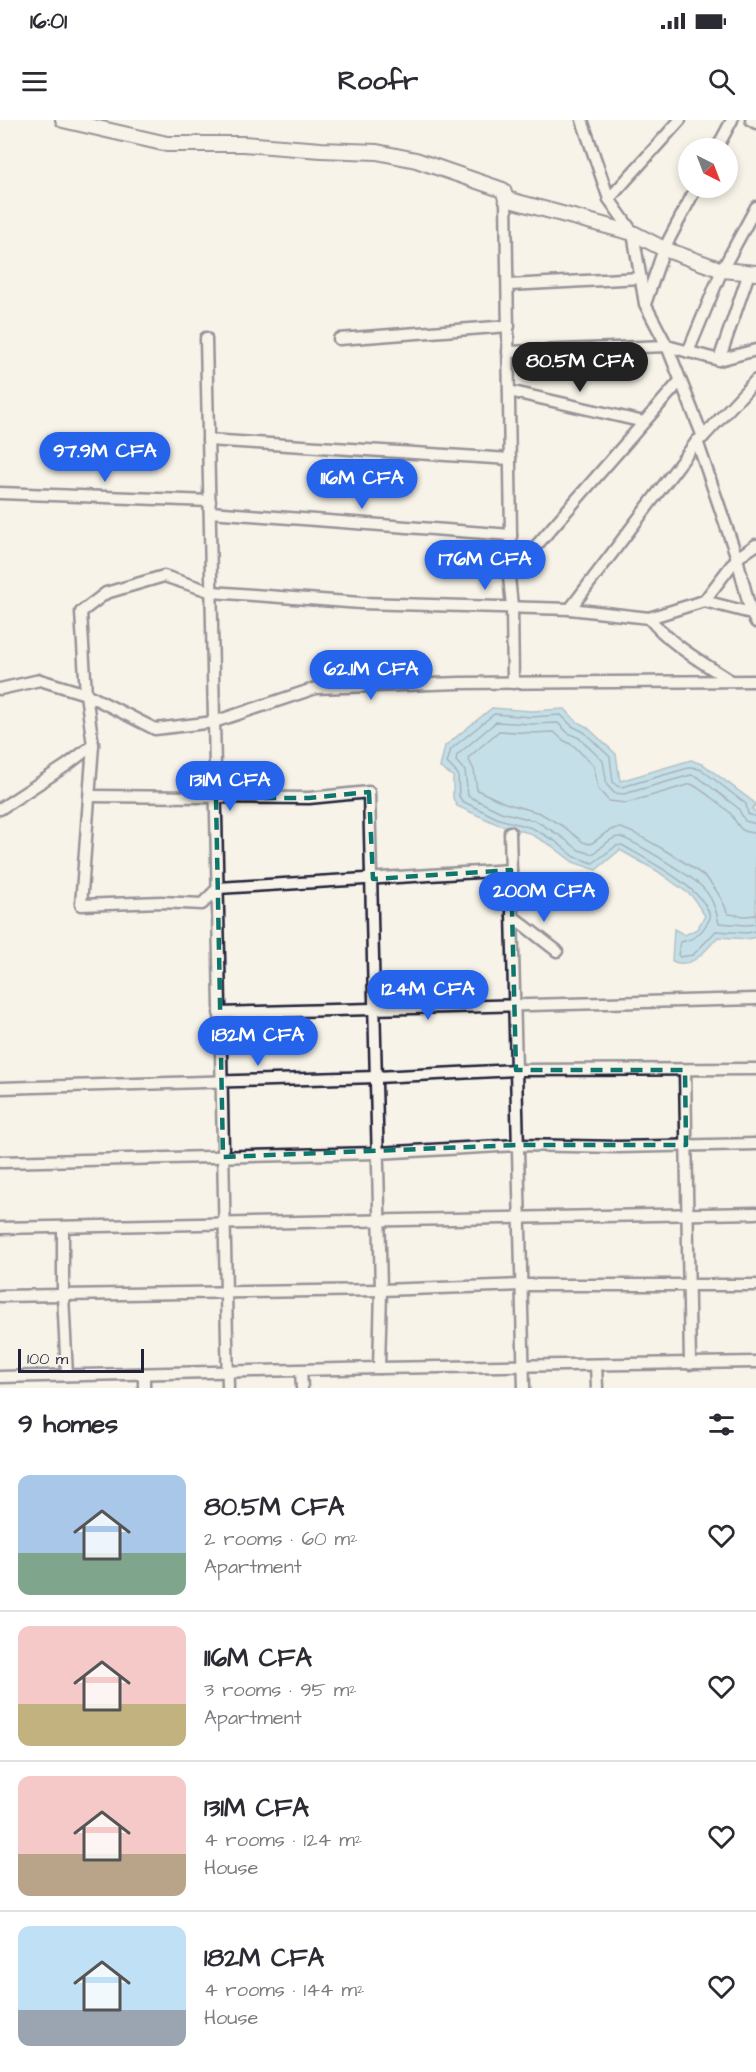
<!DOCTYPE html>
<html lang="en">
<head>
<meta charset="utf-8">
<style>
  body { margin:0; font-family:"Architects Daughter",sans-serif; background:#f2f2f3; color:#2b2b33; height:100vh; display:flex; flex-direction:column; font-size:22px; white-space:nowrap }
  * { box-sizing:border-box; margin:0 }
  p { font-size:20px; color:#7c7c81 }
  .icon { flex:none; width:33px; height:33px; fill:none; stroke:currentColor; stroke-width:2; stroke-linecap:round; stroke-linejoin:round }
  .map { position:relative; height:1268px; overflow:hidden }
  .panel { display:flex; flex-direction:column; background:#fff; flex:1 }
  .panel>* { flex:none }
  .needle { width:39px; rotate:138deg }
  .tools { position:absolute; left:678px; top:18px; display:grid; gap:12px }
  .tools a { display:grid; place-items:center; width:60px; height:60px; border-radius:50%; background:#fff; box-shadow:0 3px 9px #0003; font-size:30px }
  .scale { position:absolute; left:18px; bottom:15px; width:126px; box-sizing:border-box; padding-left:6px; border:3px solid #22223b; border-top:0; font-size:16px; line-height:21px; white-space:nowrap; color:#22223b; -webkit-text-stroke:4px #f7f3e8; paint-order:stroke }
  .price { position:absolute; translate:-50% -51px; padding:0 14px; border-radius:21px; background:#2563eb; color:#fff; font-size:20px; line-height:39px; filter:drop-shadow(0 2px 3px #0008) }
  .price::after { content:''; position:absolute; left:50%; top:36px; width:18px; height:14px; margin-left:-9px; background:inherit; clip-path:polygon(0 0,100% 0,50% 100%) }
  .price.selected { background:#222; color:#fff }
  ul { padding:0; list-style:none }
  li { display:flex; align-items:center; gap:18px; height:150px; padding:0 18px }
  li+li { border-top:2px solid #e1e1e2 }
  li span { display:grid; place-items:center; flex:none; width:168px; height:120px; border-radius:12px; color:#555 }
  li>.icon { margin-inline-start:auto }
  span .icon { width:72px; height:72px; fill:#fffc; stroke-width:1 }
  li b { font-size:26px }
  h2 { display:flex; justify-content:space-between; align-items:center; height:72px; padding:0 18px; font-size:26px }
  .status { display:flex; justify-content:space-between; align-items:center; height:42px; padding:0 30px; background:#fff; direction:ltr }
  .status svg { height:16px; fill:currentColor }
  header { display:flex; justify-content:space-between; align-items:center; height:78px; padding:0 18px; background:#fff; font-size:27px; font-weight:700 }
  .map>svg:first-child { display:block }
</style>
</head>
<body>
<div class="status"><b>16:01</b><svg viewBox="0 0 49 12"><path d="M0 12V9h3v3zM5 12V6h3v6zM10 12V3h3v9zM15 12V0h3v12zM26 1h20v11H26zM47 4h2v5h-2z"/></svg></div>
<header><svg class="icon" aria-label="menu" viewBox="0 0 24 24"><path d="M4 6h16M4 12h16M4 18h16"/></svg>Roofr<svg class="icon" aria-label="search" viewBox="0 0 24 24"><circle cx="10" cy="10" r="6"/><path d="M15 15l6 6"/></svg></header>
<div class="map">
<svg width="756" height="1268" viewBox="0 0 756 1268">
  <rect width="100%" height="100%" fill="#f7f3e8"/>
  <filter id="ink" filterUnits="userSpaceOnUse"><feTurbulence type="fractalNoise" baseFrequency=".0167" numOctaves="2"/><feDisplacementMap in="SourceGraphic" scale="12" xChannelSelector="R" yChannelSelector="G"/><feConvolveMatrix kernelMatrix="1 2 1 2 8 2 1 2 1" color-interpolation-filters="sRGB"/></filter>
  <g filter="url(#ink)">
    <!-- water -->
    <path fill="#86c8e7" stroke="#5e86a2" stroke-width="1.5" d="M492,588L531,591L565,589L576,601L587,607L616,634L620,661L691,640L704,645L756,684L752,689L756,692V817L748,819L718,817C705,830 693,850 672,841L674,809L685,815L697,809L705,796L692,776L657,751L620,730L596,750L573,742L552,726L529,713L497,704L457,686L453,678V656L440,648L445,626Z"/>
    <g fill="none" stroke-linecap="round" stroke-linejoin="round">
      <!-- shore -->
      <g stroke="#4a6480" stroke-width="1.5">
        <path d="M756,697L748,694L746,684L702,650L692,647L622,667L617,666L613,662L610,637L584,612L572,606L561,595L531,597L494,594L451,629L447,643L458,654L459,676L462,681L499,699L532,708L555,721L575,737L593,743L616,726L622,725C645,739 708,770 710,798C703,812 695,820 680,822L678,835L680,837L693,835L716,811L747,813L756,811"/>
        <path d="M756,704L745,701L738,688L698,657L691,655L624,674L614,673L607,665L603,641L579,618L568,613L558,603L531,604L496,602L457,635L456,641L465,651L468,676L501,692L536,701L559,715L579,730L592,734C601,730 608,718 618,717C628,716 693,758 701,766C712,776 716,790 719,803L746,805L756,804"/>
        <path d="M756,713C739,713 739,706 731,694C727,689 698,667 691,664L626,683L609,681L598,669L594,646L574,626L563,620L554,612L531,613L499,611L468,638L474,650L477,670L505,683L540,693L564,707L583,722L590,724C599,720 606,709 618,708C630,707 701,751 710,762C718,772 724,783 728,794L745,796L756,795"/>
      </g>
      <defs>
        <g id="street">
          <polyline points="582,0 609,79 633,113 645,184 667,226 703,317 697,321 737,438 751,493 756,502"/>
          <polyline points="751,0 756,3"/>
          <polyline points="717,28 732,0"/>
          <polyline points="506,79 511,415 509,457 512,486 513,563"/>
          <polyline points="609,79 680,0"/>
          <polyline points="509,165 641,158"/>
          <polyline points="646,181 664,129 696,68"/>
          <polyline points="206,218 228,1268"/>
          <polyline points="339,219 509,206"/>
          <polyline points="508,232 667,226 719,240 756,230"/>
          <polyline points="688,232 722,150 756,87"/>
          <polyline points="719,240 749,153"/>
          <polyline points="509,271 644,302"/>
          <polyline points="703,317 756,260"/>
          <polyline points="208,320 510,339"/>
          <polyline points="0,373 210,381"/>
          <polyline points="210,392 511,415"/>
          <polyline points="509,457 680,261"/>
          <polyline points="704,481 737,438 756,425"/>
          <polyline points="570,489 697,321"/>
          <path d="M649,498C671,525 702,542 731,561"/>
          <polyline points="0,569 40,560 86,574 155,609 214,602 316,568 460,563 756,561"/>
          <polyline points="90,676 309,678 369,672 381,1170 379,1248"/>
          <polyline points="0,689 67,645 93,625"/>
          <polyline points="510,712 524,1268"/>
          <polyline points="511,750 218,768 202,784 161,782 81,785 93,625 86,574 81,492 106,473 164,456 212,472 361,483 570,489 649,498 704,481 751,493 756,492"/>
          <polyline points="512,796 557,831"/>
          <polyline points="219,893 756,879"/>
          <polyline points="685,950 690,1244"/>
          <polyline points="0,968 377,957 516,950 756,949"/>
          <polyline points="0,1042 378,1033 518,1025 619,1027 756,1024"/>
          <polyline points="63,1107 63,1175 67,1255"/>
          <polyline points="0,1108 756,1093"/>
          <polyline points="0,1176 381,1170 521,1165 756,1165"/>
          <polyline points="596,1245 597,1268"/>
          <polyline points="301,1251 302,1268"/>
          <polyline points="144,1254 144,1268"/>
          <polyline points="0,1257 379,1248 756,1242"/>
        </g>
        <polyline id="secondary" points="63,0 167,24 243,24 321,30 377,32 416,40 503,70 506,79 633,113 664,129 722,150 756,153"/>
      </defs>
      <!-- street casing -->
      <use href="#street" stroke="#22223b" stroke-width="15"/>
      <!-- secondary casing -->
      <use href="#secondary" stroke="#22223b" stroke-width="18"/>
      <!-- street -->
      <use href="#street" stroke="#f7f3e8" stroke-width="10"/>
      <!-- secondary -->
      <use href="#secondary" stroke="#f7f3e8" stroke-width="14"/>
    </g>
  </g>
  <!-- marked area -->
  <path d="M0 0H756V1268H0ZM369,672L373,759L511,750L516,950H685L686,1025H518L223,1037L216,678H309Z" fill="#f7f3e8" fill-opacity=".55" fill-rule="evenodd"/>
  <path fill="none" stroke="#0f766e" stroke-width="4.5" stroke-dasharray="12 8" stroke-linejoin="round" d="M369,672L373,759L511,750L516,950H685L686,1025H518L223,1037L216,678H309Z"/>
</svg>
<div class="tools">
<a><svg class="needle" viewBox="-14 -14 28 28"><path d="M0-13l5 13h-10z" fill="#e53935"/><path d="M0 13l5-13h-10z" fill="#7c7c81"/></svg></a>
</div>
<div class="scale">100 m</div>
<b class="price selected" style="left:580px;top:273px">80.5M CFA</b>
<b class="price" style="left:105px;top:363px">97.9M CFA</b>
<b class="price" style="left:362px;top:390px">116M CFA</b>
<b class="price" style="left:485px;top:471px">176M CFA</b>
<b class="price" style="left:371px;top:581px">62.1M CFA</b>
<b class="price" style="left:230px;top:692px">131M CFA</b>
<b class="price" style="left:544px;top:803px">200M CFA</b>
<b class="price" style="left:428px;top:901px">124M CFA</b>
<b class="price" style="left:258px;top:947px">182M CFA</b>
</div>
<section class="panel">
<h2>9 homes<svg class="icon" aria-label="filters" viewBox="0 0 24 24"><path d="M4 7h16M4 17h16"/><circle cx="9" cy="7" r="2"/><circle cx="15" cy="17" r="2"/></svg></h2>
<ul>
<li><span style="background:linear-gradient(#a9c7e8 65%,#7fa58c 0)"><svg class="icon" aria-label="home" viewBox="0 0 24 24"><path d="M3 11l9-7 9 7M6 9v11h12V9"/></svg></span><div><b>80.5M CFA</b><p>2 rooms · 60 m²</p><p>Apartment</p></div><svg class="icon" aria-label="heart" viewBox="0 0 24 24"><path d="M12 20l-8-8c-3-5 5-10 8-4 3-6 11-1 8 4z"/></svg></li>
<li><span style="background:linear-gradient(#f6c9c9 65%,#c2b280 0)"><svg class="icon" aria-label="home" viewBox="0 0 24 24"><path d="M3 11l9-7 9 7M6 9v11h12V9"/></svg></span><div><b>116M CFA</b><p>3 rooms · 95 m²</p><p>Apartment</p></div><svg class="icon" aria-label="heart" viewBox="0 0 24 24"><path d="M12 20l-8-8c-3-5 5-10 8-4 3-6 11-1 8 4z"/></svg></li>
<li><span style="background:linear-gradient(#f6c9c9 65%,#b9a48a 0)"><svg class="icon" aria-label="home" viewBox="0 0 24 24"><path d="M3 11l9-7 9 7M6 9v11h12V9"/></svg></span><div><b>131M CFA</b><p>4 rooms · 124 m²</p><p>House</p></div><svg class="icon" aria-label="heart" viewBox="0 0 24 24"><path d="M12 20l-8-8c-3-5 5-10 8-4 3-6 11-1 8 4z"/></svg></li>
<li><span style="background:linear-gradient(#bfe0f5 70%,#9aa5b1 0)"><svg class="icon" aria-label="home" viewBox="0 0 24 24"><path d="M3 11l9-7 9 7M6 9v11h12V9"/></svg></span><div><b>182M CFA</b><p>4 rooms · 144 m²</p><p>House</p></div><svg class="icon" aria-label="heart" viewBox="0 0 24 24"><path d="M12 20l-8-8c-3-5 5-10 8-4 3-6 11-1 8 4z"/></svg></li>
</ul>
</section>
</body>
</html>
